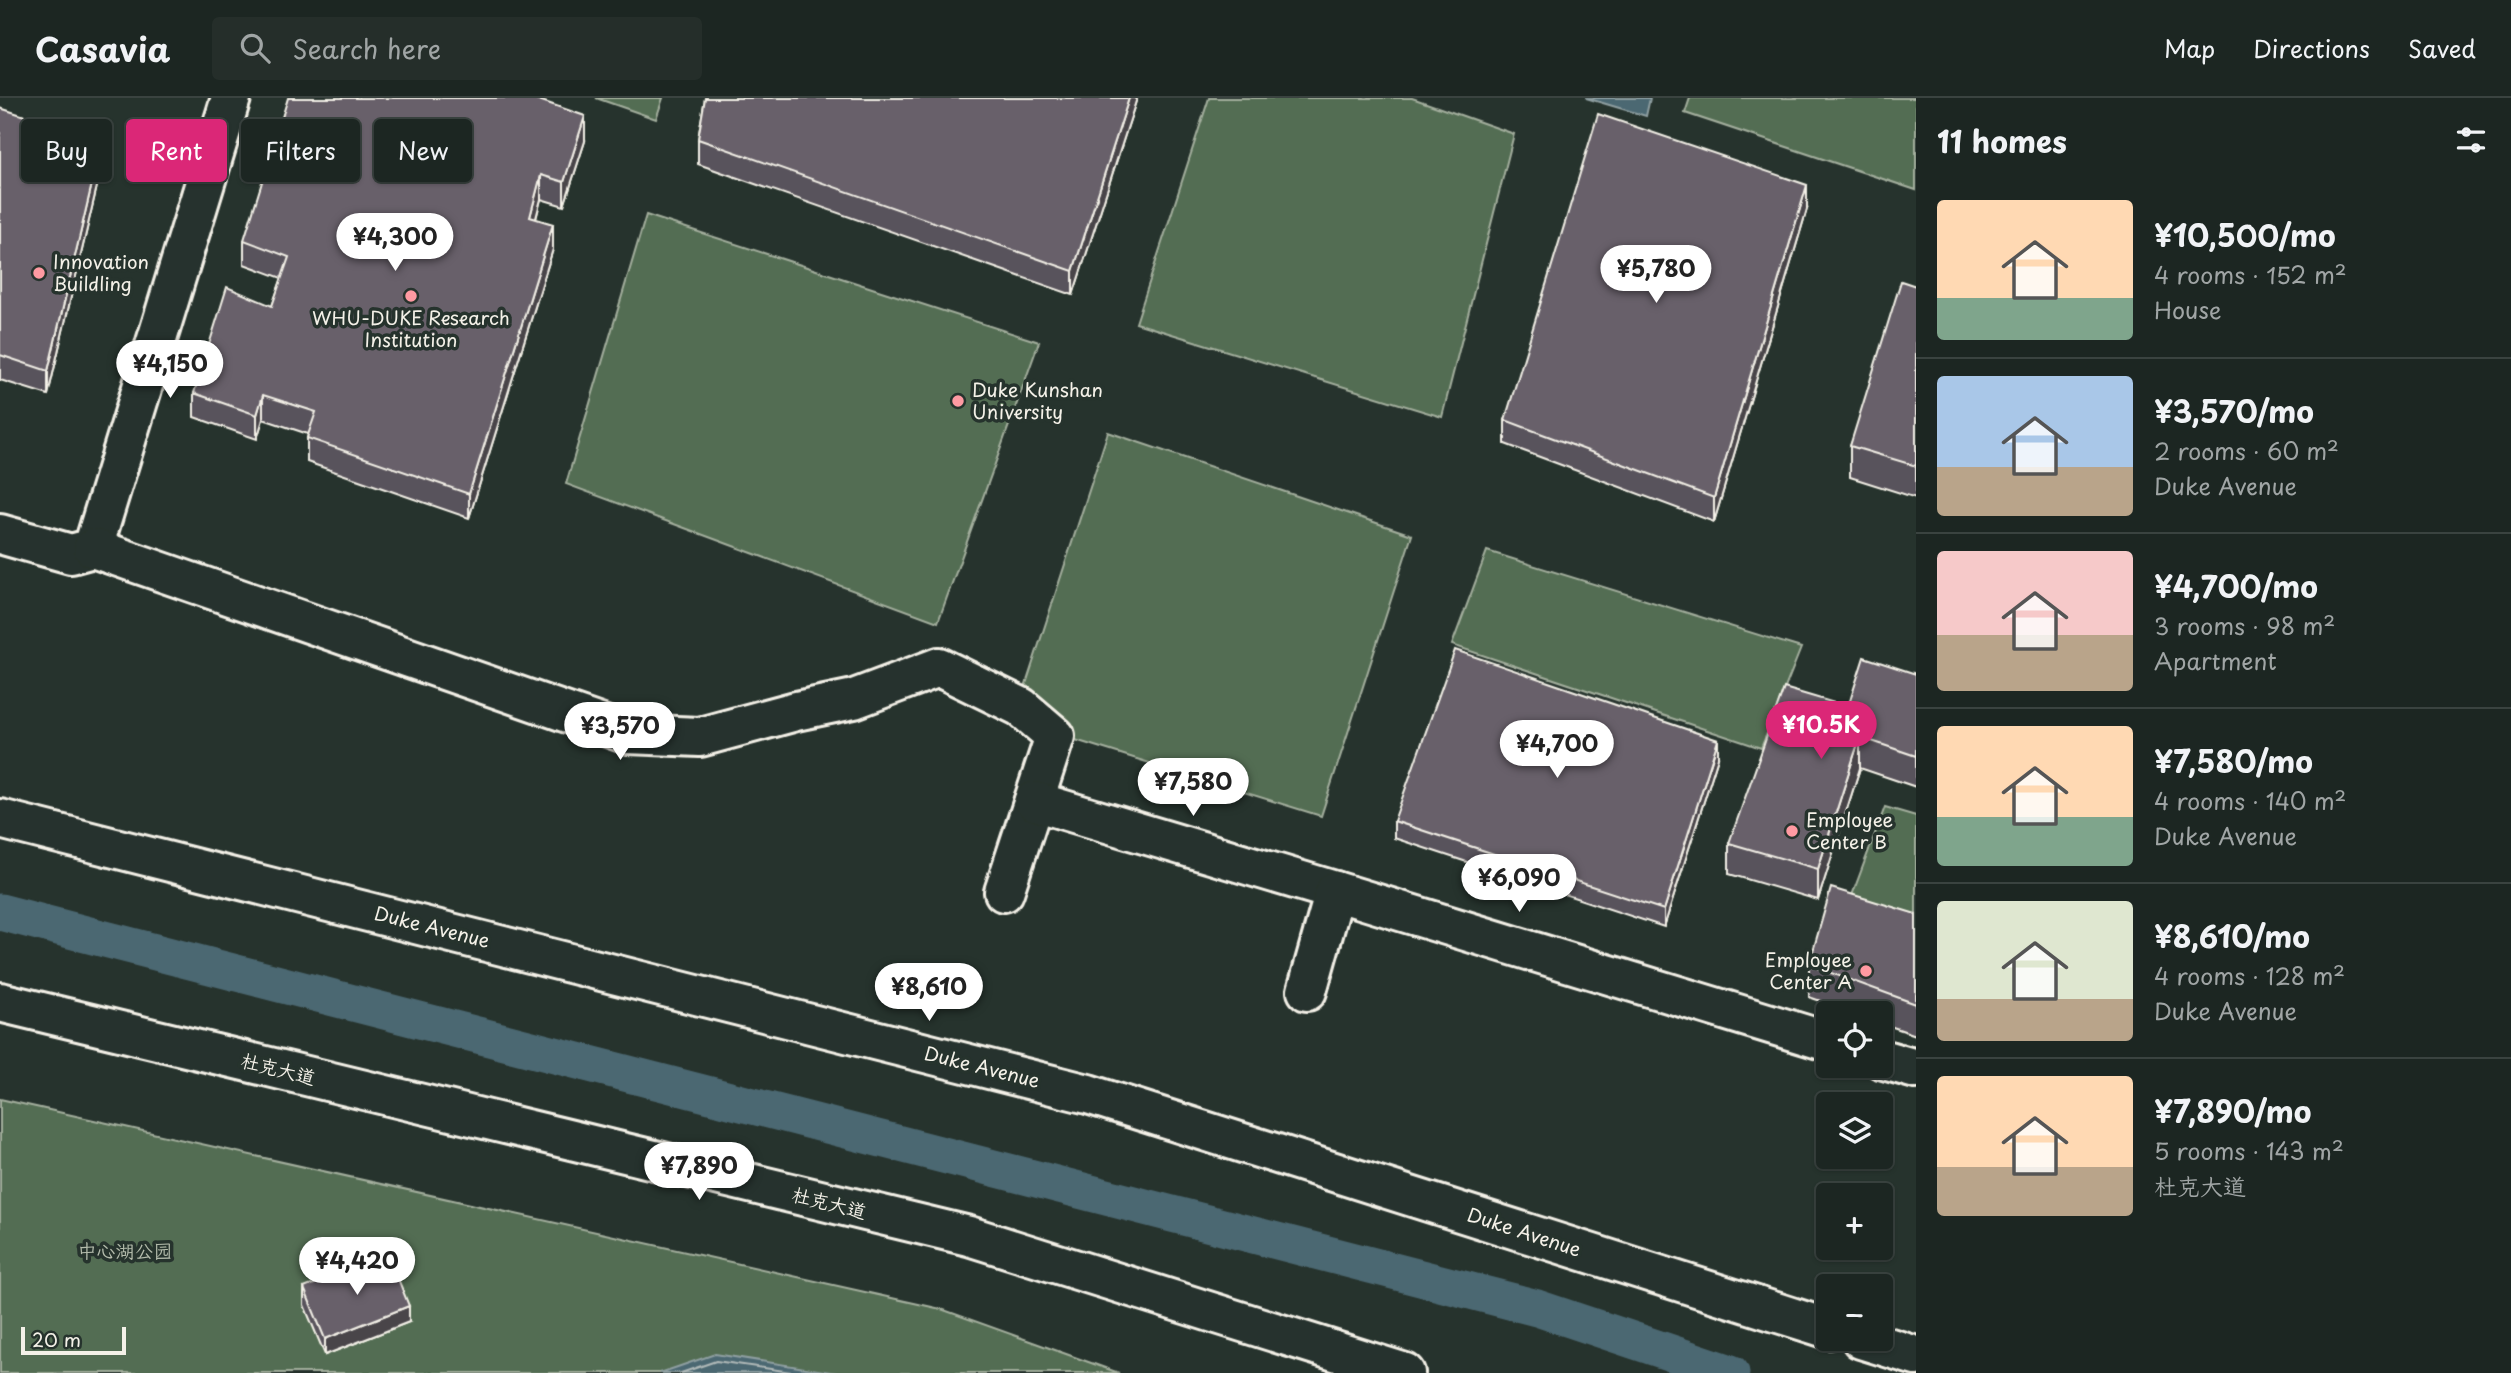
<!DOCTYPE html>
<html lang="en">
<head>
<meta charset="utf-8">
<style>
  body { margin:0; font-family:"Playpen Sans","LXGW WenKai TC",sans-serif; background:#252e2a; color:#f1f3f6; height:100vh; display:flex; flex-direction:column; font-size:26px; white-space:nowrap }
  * { box-sizing:border-box; margin:0 }
  p { font-size:23px; color:#a0a5a5 }
  .icon { flex:none; width:38px; height:38px; fill:none; stroke:currentColor; stroke-width:2; stroke-linecap:round; stroke-linejoin:round }
  .map { position:relative; flex:1; overflow:hidden }
  .details { display:flex; flex-direction:column; background:#1c2622; width:595px }
  .details>* { flex:none }
  .hud { position:absolute; left:21px; top:21px; width:665px; height:63px; display:flex; gap:14px }
  .tools { position:absolute; left:1816px; top:903px; display:grid; gap:14px }
  .tools a { display:grid; place-items:center; width:77px; height:77px; border-radius:7px; background:#1c2622; box-shadow:0 2px 5px #0004,0 0 0 2px #3a4340; font-size:35px }
  .scale { position:absolute; left:21px; bottom:18px; width:105px; box-sizing:border-box; padding-left:7px; border:4px solid #f4f1e8; border-top:0; font-size:19px; line-height:24px; white-space:nowrap; color:#f4f1e8; -webkit-text-stroke:5px #26332d; paint-order:stroke }
  .price { position:absolute; translate:-50% -60px; padding:0 16px; border-radius:24px; background:#fff; color:#222; font-size:23px; line-height:46px; filter:drop-shadow(0 2px 4px #0008) }
  .price::after { content:''; position:absolute; left:50%; top:42px; width:21px; height:16px; margin-left:-10px; background:inherit; clip-path:polygon(0 0,100% 0,50% 100%) }
  .price.on { background:#db2777; color:#fff }
  ul { padding:0; list-style:none }
  li { display:flex; align-items:center; gap:21px; height:175px; padding:0 21px }
  li+li { border-top:2px solid #3a4340 }
  li span { display:grid; place-items:center; flex:none; width:196px; height:140px; border-radius:7px; color:#555 }
  li>.icon { margin-inline-start:auto }
  span .icon { width:84px; height:84px; fill:#fffc; stroke-width:1 }
  li b { font-size:30px }
  h2 { display:flex; justify-content:space-between; align-items:center; height:84px; padding:0 21px; font-size:30px }
  .tag { padding:0 24px; border-radius:7px; background:#1c2622; box-shadow:0 2px 5px #0004,0 0 0 2px #3a4340; font-size:24px; line-height:63px }
  .tag.on { background:#db2777; color:#fff }
  header { display:flex; align-items:center; gap:42px; box-sizing:border-box; height:98px; padding:0 35px; background:#1c2622; border-bottom:2px solid #3a4340 }
  header strong { font-size:33px }
  nav { display:flex; gap:38px; margin-inline-start:auto; font-size:24px }
  .search { width:490px; height:63px; background:#252e2a; display:flex; align-items:center; gap:18px; box-sizing:border-box; padding:0 24px; border-radius:7px; color:#a0a5a5; font-size:26px }
  main { display:flex; flex:1; min-height:0 }
  .map>svg:first-child { display:block }
</style>
</head>
<body>
<header>
<strong>Casavia</strong>
<div class="search"><svg class="icon" aria-label="search" viewBox="0 0 24 24"><circle cx="10" cy="10" r="6"/><path d="M15 15l6 6"/></svg>Search here</div>
<nav><a>Map</a><a>Directions</a><a>Saved</a></nav>
</header>
<main>
<div class="map">
<svg width="1916" height="1275" viewBox="0 0 1916 1275">
  <rect width="100%" height="100%" fill="#26332d"/>
  <filter id="ink" filterUnits="userSpaceOnUse"><feTurbulence type="fractalNoise" baseFrequency=".0143" numOctaves="2"/><feDisplacementMap in="SourceGraphic" scale="14" xChannelSelector="R" yChannelSelector="G"/><feConvolveMatrix kernelMatrix="1 2 1 2 8 2 1 2 1" color-interpolation-filters="sRGB"/></filter>
  <g filter="url(#ink)">
    <!-- green -->
    <g fill="#536d53" stroke="#a4af9e" stroke-width="2">
      <polygon points="596,0 663,0 656,21"/>
      <polygon points="1209,0 1412,0 1514,36 1442,319 1136,225"/>
      <polygon points="1690,0 1916,0 1916,92 1685,15"/>
      <polygon points="646,117 1039,244 938,524 566,386"/>
      <polygon points="1108,334 1412,437 1321,718 1014,623"/>
      <polygon points="1487,453 1801,550 1761,650 1452,547"/>
      <polygon points="1885,709 1916,718 1916,825 1850,803"/>
      <polygon points="0,1001 941,1211 1119,1275 0,1275"/>
    </g>
    <!-- water -->
    <g fill="#4c6872" stroke="#8f9fa1" stroke-width="2">
      <polygon points="1586,0 1650,0 1646,18"/>
      <polygon points="715,1256 837,1275 660,1275"/>
    </g>
    <g fill="none" stroke-linecap="round" stroke-linejoin="round">
      <!-- shore -->
      <polyline stroke="#b1bab9" stroke-width="2" points="681,1275 716,1263 798,1275"/>
      <!-- canal -->
      <polyline stroke="#4c6872" stroke-width="37" points="0,814 1537,1210 1731,1275"/>
      <defs>
        <g id="minor">
          <polyline points="0,436 71,456 93,450 231,0"/>
          <polyline points="93,450 628,636 700,639 796,613 854,601 939,569 1021,609 1055,638 1004,794"/>
          <polyline points="1034,703 1335,793"/>
          <polyline points="1307,893 1335,793 1829,944"/>
          <polyline points="1881,961 1916,971"/>
        </g>
        <g id="major">
          <polyline points="0,721 1088,996 1829,1231"/>
          <polyline points="0,904 969,1138 1405,1275"/>
          <polyline points="1861,1241 1916,1258"/>
        </g>
      </defs>
      <!-- minor casing -->
      <use href="#minor" stroke="#f4f1e8" stroke-width="44"/>
      <!-- major casing -->
      <use href="#major" stroke="#f4f1e8" stroke-width="44"/>
      <!-- minor -->
      <use href="#minor" stroke="#26332d" stroke-width="38"/>
      <!-- major -->
      <use href="#major" stroke="#26332d" stroke-width="38"/>
    </g>
    <!-- wall -->
    <g fill="#59535b" stroke="#f4f1e8" stroke-width="2">
      <polygon points="705,0 1137,0 1073,197 698,66 698,41"/>
      <polygon points="0,10 102,67 48,297 0,282"/>
      <polygon points="585,43 564,108 541,101 536,121 553,151 469,420 307,364 307,340 308,336 263,321 257,341 194,319 194,295 272,208 282,180 244,166 244,142"/>
      <polygon points="1807,111 1714,424 1505,346 1505,322"/>
      <polygon points="1916,188 1916,400 1850,379 1850,348"/>
      <polygon points="1916,576 1916,689 1860,670 1818,802 1729,776 1729,745 1848,609"/>
      <polygon points="1718,659 1664,829 1394,740 1394,723"/>
      <polygon points="1916,816 1916,937 1881,925 1881,915 1855,915 1809,899 1809,867"/>
      <polygon points="304,1190 409,1224 325,1257 304,1207"/>
    </g>
    <!-- shaded-wall -->
    <g fill="#48444a" stroke="#f4f1e8" stroke-width="2">
      <polygon points="1129,0 1137,0 1073,197 1073,173"/>
      <polygon points="585,18 585,43 564,108 564,84"/>
      <polygon points="102,43 102,67 48,297 48,273"/>
      <polygon points="541,77 541,101 530,143 530,119"/>
      <polygon points="1807,87 1807,111 1714,424 1714,400"/>
      <polygon points="553,126 553,151 469,420 469,396"/>
      <polygon points="263,297 263,321 257,341 257,317"/>
      <polygon points="1860,639 1860,670 1818,802 1818,771"/>
      <polygon points="1718,642 1718,659 1664,829 1664,812"/>
      <polygon points="409,1208 409,1224 325,1257 325,1241"/>
    </g>
    <!-- building -->
    <g fill="#67616a" stroke="#f4f1e8" stroke-width="2">
      <polygon points="288,0 533,0 585,18 564,84 541,77 530,119 553,126 469,396 307,340 316,314 263,297 257,317 194,295 227,189 272,208 289,159 244,142"/>
      <polygon points="705,0 1129,0 1073,173 698,41"/>
      <polygon points="0,10 102,43 48,273 0,257"/>
      <polygon points="1598,16 1807,87 1714,400 1505,322"/>
      <polygon points="1901,183 1916,188 1916,368 1850,348"/>
      <polygon points="1455,552 1718,642 1664,812 1394,723"/>
      <polygon points="1864,559 1916,576 1916,658 1860,639 1818,771 1729,745 1784,590 1848,609"/>
      <polygon points="1831,790 1916,816 1916,906 1809,867"/>
      <polygon points="388,1156 409,1208 325,1241 304,1190"/>
    </g>
  </g>
  <!-- markers -->
  <g fill="#ff9aa2" stroke="#26332d" stroke-width="2.5">
    <circle cx="39" cy="175" r="7"/>
    <circle cx="411" cy="198" r="7"/>
    <circle cx="958" cy="303" r="7"/>
    <circle cx="1792" cy="733" r="7"/>
    <circle cx="1866" cy="873" r="7"/>
  </g>
  <g text-anchor="middle" stroke-width="7" stroke-linejoin="round" paint-order="stroke">
    <!-- poi labels -->
    <g font-size="19" fill="#f4f1e8" stroke="#26332d" text-anchor="start">
      <text x="53" y="171">Innovation<tspan x="53" dy="22">Buildling</tspan></text>
      <text x="411" y="227" text-anchor="middle">WHU-DUKE Research<tspan x="411" dy="22">Institution</tspan></text>
      <text x="972" y="299">Duke Kunshan<tspan x="972" dy="22">University</tspan></text>
      <text x="1806" y="729">Employee<tspan x="1806" dy="22">Center B</tspan></text>
      <text x="1852" y="869" text-anchor="end">Employee<tspan x="1852" dy="22">Center A</tspan></text>
    </g>
    <!-- street labels -->
    <g font-size="19" fill="#f4f1e8" stroke="#26332d">
      <text transform="translate(432 829) rotate(14)" y="7">Duke Avenue</text>
      <text transform="translate(982 969) rotate(14)" y="7">Duke Avenue</text>
      <text transform="translate(278 971) rotate(14)" y="7">杜克大道</text>
      <text transform="translate(829 1105) rotate(14)" y="7">杜克大道</text>
      <text transform="translate(1524 1134) rotate(18)" y="7">Duke Avenue</text>
    </g>
    <!-- park labels -->
    <g font-size="19" fill="#b4bcac" stroke="#26332d">
      <text x="125" y="1160">中心湖公园</text>
    </g>
  </g>
</svg>
<div class="tools">
<a><svg class="icon" aria-label="locate" viewBox="0 0 24 24"><circle cx="12" cy="12" r="6"/><path d="M12 2v4M12 18v4M2 12h4M18 12h4"/></svg></a>
<a><svg class="icon" aria-label="layers" viewBox="0 0 24 24"><path d="M12 4l9 5-9 5-9-5zM3 14l9 5 9-5"/></svg></a>
<a>+</a>
<a>−</a>
</div>
<div class="scale">20 m</div>
<b class="price" style="left:395px;top:175px">¥4,300</b>
<b class="price" style="left:1656px;top:207px">¥5,780</b>
<b class="price" style="left:170px;top:302px">¥4,150</b>
<b class="price on" style="left:1821px;top:663px">¥10.5K</b>
<b class="price" style="left:620px;top:664px">¥3,570</b>
<b class="price" style="left:1557px;top:682px">¥4,700</b>
<b class="price" style="left:1193px;top:720px">¥7,580</b>
<b class="price" style="left:1519px;top:816px">¥6,090</b>
<b class="price" style="left:929px;top:925px">¥8,610</b>
<b class="price" style="left:699px;top:1104px">¥7,890</b>
<b class="price" style="left:357px;top:1199px">¥4,420</b>
<div class="hud">
<a class="tag">Buy</a>
<a class="tag on">Rent</a>
<a class="tag">Filters</a>
<a class="tag">New</a>
</div>
</div>
<section class="details">
<h2>11 homes<svg class="icon" aria-label="filters" viewBox="0 0 24 24"><path d="M4 7h16M4 17h16"/><circle cx="9" cy="7" r="2"/><circle cx="15" cy="17" r="2"/></svg></h2>
<ul>
<li><span style="background:linear-gradient(#ffd9b3 70%,#7fa58c 0)"><svg class="icon" aria-label="home" viewBox="0 0 24 24"><path d="M3 11l9-7 9 7M6 9v11h12V9"/></svg></span><div><b>¥10,500/mo</b><p>4 rooms · 152 m²</p><p>House</p></div></li>
<li><span style="background:linear-gradient(#a9c7e8 65%,#b9a48a 0)"><svg class="icon" aria-label="home" viewBox="0 0 24 24"><path d="M3 11l9-7 9 7M6 9v11h12V9"/></svg></span><div><b>¥3,570/mo</b><p>2 rooms · 60 m²</p><p>Duke Avenue</p></div></li>
<li><span style="background:linear-gradient(#f6c9c9 60%,#b9a48a 0)"><svg class="icon" aria-label="home" viewBox="0 0 24 24"><path d="M3 11l9-7 9 7M6 9v11h12V9"/></svg></span><div><b>¥4,700/mo</b><p>3 rooms · 98 m²</p><p>Apartment</p></div></li>
<li><span style="background:linear-gradient(#ffd9b3 65%,#7fa58c 0)"><svg class="icon" aria-label="home" viewBox="0 0 24 24"><path d="M3 11l9-7 9 7M6 9v11h12V9"/></svg></span><div><b>¥7,580/mo</b><p>4 rooms · 140 m²</p><p>Duke Avenue</p></div></li>
<li><span style="background:linear-gradient(#dfe7d0 70%,#b9a48a 0)"><svg class="icon" aria-label="home" viewBox="0 0 24 24"><path d="M3 11l9-7 9 7M6 9v11h12V9"/></svg></span><div><b>¥8,610/mo</b><p>4 rooms · 128 m²</p><p>Duke Avenue</p></div></li>
<li><span style="background:linear-gradient(#ffd9b3 65%,#b9a48a 0)"><svg class="icon" aria-label="home" viewBox="0 0 24 24"><path d="M3 11l9-7 9 7M6 9v11h12V9"/></svg></span><div><b>¥7,890/mo</b><p>5 rooms · 143 m²</p><p>杜克大道</p></div></li>
</ul>
</section>
</main>
</body>
</html>
